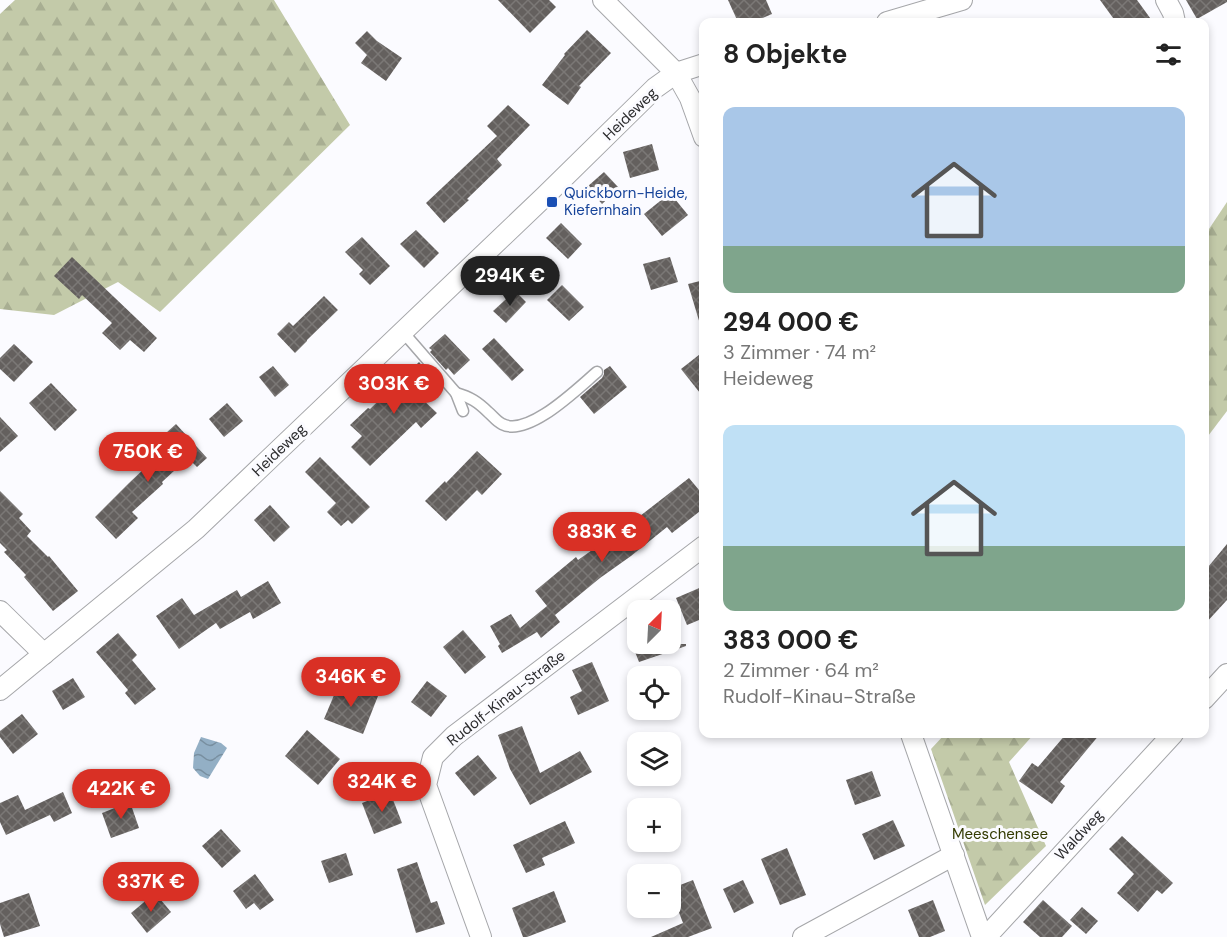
<!DOCTYPE html>
<html lang="de">
<head>
<meta charset="utf-8">
<style>
  body { margin:0; font-family:"DM Sans",sans-serif; background:#f6f6f6; color:#222; height:100vh; display:flex; flex-direction:column; font-size:22px; white-space:nowrap }
  * { box-sizing:border-box; margin:0 }
  p { font-size:20px; color:#767676 }
  .icon { flex:none; width:33px; height:33px; fill:none; stroke:currentColor; stroke-width:2; stroke-linecap:round; stroke-linejoin:round }
  .map { position:relative; flex:1; overflow:hidden }
  .details { position:absolute; left:699px; top:18px; width:510px; height:720px; display:flex; flex-direction:column; background:#fff; border-radius:12px; box-shadow:0 3px 9px #0003 }
  .details>* { flex:none }
  .needle { width:39px; rotate:24deg }
  .controls { position:absolute; left:627px; top:600px; display:grid; gap:12px }
  .controls a { display:grid; place-items:center; width:54px; height:54px; border-radius:12px; background:#fff; box-shadow:0 3px 9px #0003; font-size:30px }
  .price { position:absolute; translate:-50% -51px; padding:0 14px; border-radius:21px; background:#d93025; color:#fff; font-size:20px; line-height:39px; filter:drop-shadow(0 2px 3px #0008) }
  .price::after { content:''; position:absolute; left:50%; top:36px; width:18px; height:14px; margin-left:-9px; background:inherit; clip-path:polygon(0 0,100% 0,50% 100%) }
  .price.on { background:#222; color:#fff }
  ul { padding:0; list-style:none }
  li { display:grid; align-content:center; gap:12px; height:318px; padding:0 24px }
  li span { display:grid; place-items:center; height:186px; border-radius:12px; color:#555 }
  li>.icon { margin-inline-start:auto }
  span .icon { width:108px; height:108px; fill:#fffc; stroke-width:1 }
  li b { font-size:26px }
  h2 { display:flex; justify-content:space-between; align-items:center; height:72px; padding:0 24px; font-size:26px }
  .map>svg:first-child { display:block }
</style>
</head>
<body>
<div class="map">
<svg width="1227" height="937" viewBox="0 0 1227 937">
  <defs>
    <pattern id="forest-firs" width="22" height="20" patternUnits="userSpaceOnUse" patternTransform="scale(1.5)"><rect width="22" height="20" fill="#c3caa9"/><path d="M5 1l3.5 6h-7zM16 11l3.5 6h-7z" fill="#a8ae92"/></pattern>
    <pattern id="water-waves" width="16" height="10" patternUnits="userSpaceOnUse" patternTransform="scale(1.5)"><rect width="16" height="10" fill="#93afc5"/><path d="M0 5q4-4 8 0t8 0" fill="none" stroke="#788fa0"/></pattern>
    <pattern id="building-cross-hatch" width="8" height="8" patternUnits="userSpaceOnUse" patternTransform="scale(1.5)"><rect width="8" height="8" fill="#64605e"/><path d="M0 0l8 8M0 8l8-8" fill="none" stroke="#7b7876"/></pattern>
  </defs>
  <rect width="100%" height="100%" fill="#fbfbff"/>
  <!-- forest -->
  <g fill="url(#forest-firs)">
    <polygon points="15,0 274,0 350,125 160,312 118,282 54,315 0,309 0,14"/>
    <polygon points="1227,202 1227,411 1205,440 1205,235"/>
    <polygon points="945,734 1034,734 1009,762 1046,846 985,905 931,749"/>
  </g>
  <!-- water -->
  <polygon fill="url(#water-waves)" points="201,737 221,743 227,748 208,779 200,776 193,768 194,753"/>
  <!-- building -->
  <g fill="url(#building-cross-hatch)">
    <polygon points="498,0 549,0 556,7 530,33"/>
    <polygon points="728,0 766,0 772,14 753,22 738,22"/>
    <polygon points="1100,0 1137,0 1153,22 1116,22"/>
    <polygon points="1186,0 1227,0 1227,2 1197,19"/>
    <polygon points="587,30 611,53 579,86 581,87 568,105 542,85 565,55 564,54"/>
    <polygon points="367,31 377,41 402,58 386,81 361,63 367,55 355,43"/>
    <polygon points="508,105 530,125 497,159 502,165 467,199 469,200 444,223 426,203 497,136 487,126"/>
    <polygon points="652,144 659,170 630,178 623,152"/>
    <polygon points="604,172 619,188 602,204 587,187"/>
    <polygon points="670,193 688,215 662,236 644,214"/>
    <polygon points="561,223 582,244 568,259 546,238"/>
    <polygon points="416,230 439,253 424,268 400,244"/>
    <polygon points="362,237 390,266 370,285 359,274 363,270 345,252"/>
    <polygon points="72,257 157,338 144,352 130,340 120,350 102,333 112,323 82,295 79,299 54,276"/>
    <polygon points="670,257 678,282 651,290 643,264"/>
    <polygon points="704,280 704,324 700,324 688,284"/>
    <polygon points="562,285 584,307 569,321 547,300"/>
    <polygon points="515,291 526,302 506,323 493,311"/>
    <polygon points="324,296 338,310 307,340 307,341 295,353 277,334 289,322 293,326"/>
    <polygon points="445,334 470,360 454,375 448,368 446,370 430,352 432,350 429,348"/>
    <polygon points="494,338 524,370 512,381 482,349"/>
    <polygon points="14,344 33,362 14,382 0,369 0,358"/>
    <polygon points="704,351 704,398 681,369"/>
    <polygon points="419,362 435,380 419,396 437,413 421,428 416,422 370,466 351,447 362,436 350,425 368,408 370,409"/>
    <polygon points="273,366 289,385 275,397 259,377"/>
    <polygon points="610,366 627,387 594,414 580,397 602,378 604,374 604,370"/>
    <polygon points="51,383 77,410 55,431 29,403"/>
    <polygon points="227,403 243,421 224,437 209,419"/>
    <polygon points="0,417 18,436 0,452"/>
    <polygon points="176,424 207,458 197,467 188,458 162,482 163,484 132,512 138,518 116,539 95,517 129,483 147,466 148,468 175,443 166,433"/>
    <polygon points="477,451 502,474 482,495 477,490 446,521 425,501 445,481 446,483"/>
    <polygon points="320,457 370,507 352,524 348,520 341,526 327,512 336,503 305,472"/>
    <polygon points="689,478 704,496 704,508 672,533 667,527 631,556 600,578 555,615 560,622 541,638 537,632 502,653 498,646 500,644 490,626 511,614 520,628 547,606 535,591 576,557 578,560 626,526 625,525 639,514 640,516"/>
    <polygon points="0,491 23,514 19,518 31,531 27,536 48,557 49,556 78,591 53,611 24,577 26,575 4,552 7,550 0,543"/>
    <polygon points="270,505 290,527 274,542 254,520"/>
    <polygon points="1227,544 1227,600 1204,625 1204,572"/>
    <polygon points="268,581 281,603 253,619 250,612 220,629 216,623 179,649 156,616 182,598 194,615 237,590 241,597"/>
    <polygon points="704,586 704,618 687,625 676,598"/>
    <polygon points="463,630 486,657 465,674 443,647"/>
    <polygon points="118,633 137,655 132,660 156,689 135,705 125,693 128,690 96,652"/>
    <polygon points="632,644 686,644 686,646 639,662"/>
    <polygon points="592,662 609,701 578,715 570,697 582,691 572,670"/>
    <polygon points="73,678 85,697 63,710 52,691"/>
    <polygon points="340,681 378,696 363,734 324,719"/>
    <polygon points="427,681 447,696 431,717 411,702"/>
    <polygon points="22,714 38,734 13,754 0,737 0,731"/>
    <polygon points="522,726 540,773 580,751 592,772 530,805 510,769 498,735"/>
    <polygon points="307,730 340,759 318,785 285,756"/>
    <polygon points="1066,734 1100,734 1060,782 1065,786 1052,804 1019,781 1032,763 1038,767"/>
    <polygon points="478,755 497,778 474,796 455,773"/>
    <polygon points="872,771 881,796 855,805 846,780"/>
    <polygon points="63,792 72,813 54,822 50,815 6,835 0,822 0,803 18,795 25,810"/>
    <polygon points="390,792 402,823 374,834 362,803"/>
    <polygon points="130,802 139,828 111,838 102,813"/>
    <polygon points="893,820 905,846 874,860 862,834"/>
    <polygon points="565,821 575,843 542,858 545,865 526,873 513,845"/>
    <polygon points="221,829 241,851 222,868 202,846"/>
    <polygon points="1122,836 1173,883 1162,894 1157,890 1138,912 1117,893 1134,874 1109,849"/>
    <polygon points="787,848 806,895 780,905 761,859"/>
    <polygon points="346,853 353,875 329,883 321,861"/>
    <polygon points="417,862 431,903 437,901 445,924 416,933 397,869"/>
    <polygon points="255,874 274,900 260,910 254,903 246,909 233,891"/>
    <polygon points="693,880 712,928 688,937 651,937 683,923 670,889"/>
    <polygon points="743,880 754,903 734,913 723,889"/>
    <polygon points="554,891 566,922 527,937 523,937 512,908"/>
    <polygon points="29,893 40,926 4,937 0,924 0,903"/>
    <polygon points="155,893 171,912 147,933 131,913"/>
    <polygon points="933,900 945,931 930,937 919,937 908,910"/>
    <polygon points="1043,900 1072,926 1062,937 1040,937 1023,922"/>
    <polygon points="1082,907 1098,921 1086,934 1070,920"/>
  </g>
  <g fill="none" stroke-linecap="round" stroke-linejoin="round">
    <defs>
      <g id="lane">
        <polyline points="403,332 456,393 463,411"/>
        <path d="M456,393C470,397 478,402 488,412C493,416 496,421 502,424C528,438 578,388 597,372"/>
      </g>
      <g id="street">
        <polyline points="603,0 676,73 690,98 704,137"/>
        <polyline points="1166,0 1173,13 1175,22"/>
        <polyline points="887,22 962,0"/>
        <polyline points="0,611 44,654"/>
        <polyline points="0,690 196,529 545,196 655,88 676,73 704,64"/>
        <polyline points="1204,699 1227,674"/>
        <polyline points="911,734 982,937"/>
        <polyline points="481,937 426,785 433,757 454,736 704,546"/>
        <polyline points="803,937 954,855"/>
        <polyline points="986,937 1173,734"/>
      </g>
    </defs>
    <!-- lane casing -->
    <use href="#lane" stroke="#a5a6a9" stroke-width="13"/>
    <!-- street casing -->
    <use href="#street" stroke="#a5a6a9" stroke-width="22"/>
    <!-- lane -->
    <use href="#lane" stroke="#fff" stroke-width="10"/>
    <!-- street -->
    <use href="#street" stroke="#fff" stroke-width="20"/>
  </g>
  <!-- markers -->
  <rect fill="#1a4fb4" stroke="#fbfbff" stroke-width="2" x="546" y="196" width="12" height="12" rx="3"/>
  <g text-anchor="middle" stroke-width="6" stroke-linejoin="round" paint-order="stroke">
    <!-- street labels -->
    <g font-size="15" fill="#2b2b2d" stroke="#fbfbff">
      <text transform="translate(630 114) rotate(-44)" y="5">Heideweg</text>
      <text transform="translate(279 450) rotate(-44)" y="5">Heideweg</text>
      <text transform="translate(506 698) rotate(-38)" y="5">Rudolf-Kinau-Straße</text>
      <text transform="translate(1079 835) rotate(-47)" y="5">Waldweg</text>
    </g>
    <!-- transit labels -->
    <g font-size="15" fill="#164399" stroke="#fbfbff" text-anchor="start">
      <text x="564" y="198">Quickborn-Heide,<tspan x="564" dy="17">Kiefernhain</tspan></text>
    </g>
    <!-- park labels -->
    <g font-size="15" fill="#333a02" stroke="#fbfbff">
      <text x="1000" y="839">Meeschensee</text>
    </g>
  </g>
</svg>
<div class="controls">
<a><svg class="needle" viewBox="-14 -14 28 28"><path d="M0-13l5 13h-10z" fill="#e53935"/><path d="M0 13l5-13h-10z" fill="#767676"/></svg></a>
<a><svg class="icon" aria-label="locate" viewBox="0 0 24 24"><circle cx="12" cy="12" r="6"/><path d="M12 2v4M12 18v4M2 12h4M18 12h4"/></svg></a>
<a><svg class="icon" aria-label="layers" viewBox="0 0 24 24"><path d="M12 4l9 5-9 5-9-5zM3 14l9 5 9-5"/></svg></a>
<a>+</a>
<a>−</a>
</div>
<b class="price on" style="left:510px;top:307px">294K €</b>
<b class="price" style="left:394px;top:415px">303K €</b>
<b class="price" style="left:148px;top:483px">750K €</b>
<b class="price" style="left:602px;top:563px">383K €</b>
<b class="price" style="left:351px;top:708px">346K €</b>
<b class="price" style="left:382px;top:813px">324K €</b>
<b class="price" style="left:121px;top:820px">422K €</b>
<b class="price" style="left:151px;top:913px">337K €</b>
<section class="details">
<h2>8 Objekte<svg class="icon" aria-label="filters" viewBox="0 0 24 24"><path d="M4 7h16M4 17h16"/><circle cx="9" cy="7" r="2"/><circle cx="15" cy="17" r="2"/></svg></h2>
<ul>
<li><span style="background:linear-gradient(#a9c7e8 75%,#7fa58c 0)"><svg class="icon" aria-label="home" viewBox="0 0 24 24"><path d="M3 11l9-7 9 7M6 9v11h12V9"/></svg></span><div><b>294 000 €</b><p>3 Zimmer · 74 m²</p><p>Heideweg</p></div></li>
<li><span style="background:linear-gradient(#bfe0f5 65%,#7fa58c 0)"><svg class="icon" aria-label="home" viewBox="0 0 24 24"><path d="M3 11l9-7 9 7M6 9v11h12V9"/></svg></span><div><b>383 000 €</b><p>2 Zimmer · 64 m²</p><p>Rudolf-Kinau-Straße</p></div></li>
</ul>
</section>
</div>
</body>
</html>
